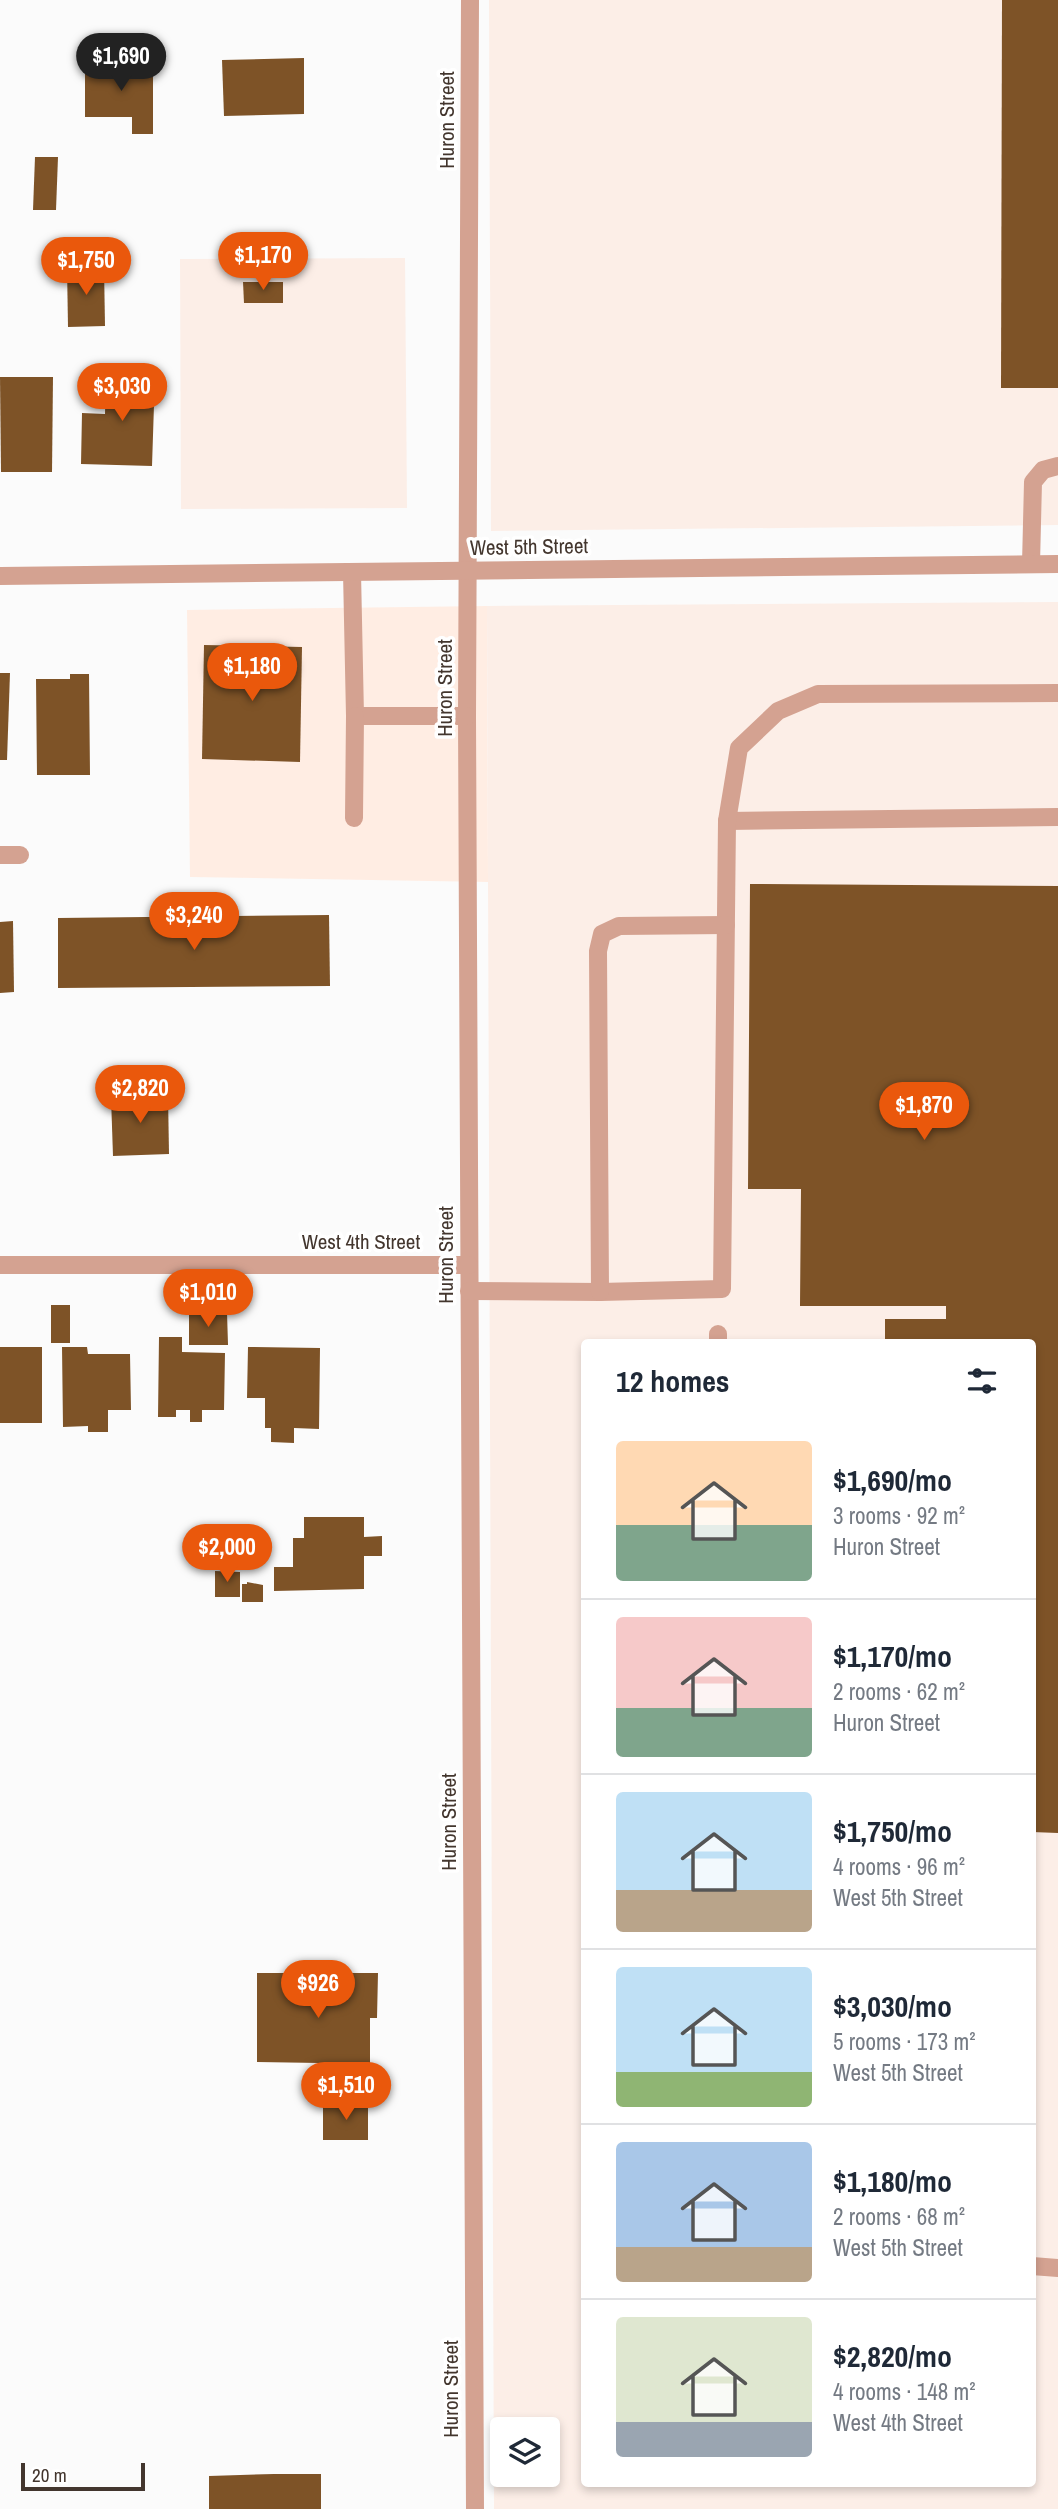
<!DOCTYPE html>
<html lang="en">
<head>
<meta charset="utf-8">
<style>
  body { margin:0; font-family:"Archivo Narrow",sans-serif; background:#f6f6f7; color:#1f2937; height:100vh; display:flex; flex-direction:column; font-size:26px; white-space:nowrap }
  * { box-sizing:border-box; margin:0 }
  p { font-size:23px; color:#747a83 }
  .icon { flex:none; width:38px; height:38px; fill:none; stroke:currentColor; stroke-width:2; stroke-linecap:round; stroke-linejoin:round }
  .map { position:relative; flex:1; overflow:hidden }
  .sheet { position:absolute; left:581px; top:1339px; width:455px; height:1148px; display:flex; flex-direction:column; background:#fff; border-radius:7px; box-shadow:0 4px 10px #0003 }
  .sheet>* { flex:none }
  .fabs { position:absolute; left:490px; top:2417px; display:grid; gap:14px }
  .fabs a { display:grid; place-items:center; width:70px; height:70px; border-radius:7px; background:#fff; box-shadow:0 4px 10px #0003; font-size:35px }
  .scale { position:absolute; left:21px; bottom:18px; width:124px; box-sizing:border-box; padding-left:7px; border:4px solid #43362e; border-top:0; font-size:19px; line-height:24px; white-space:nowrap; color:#43362e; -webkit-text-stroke:5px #fff; paint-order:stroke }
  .price { position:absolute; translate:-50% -60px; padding:0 16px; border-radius:24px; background:#ea580c; color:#fff; font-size:23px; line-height:46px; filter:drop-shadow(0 2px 4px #0008) }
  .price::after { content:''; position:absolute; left:50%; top:42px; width:21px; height:16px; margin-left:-10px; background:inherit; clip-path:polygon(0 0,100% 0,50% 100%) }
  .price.active { background:#222; color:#fff }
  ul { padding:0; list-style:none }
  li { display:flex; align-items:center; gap:21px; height:175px; padding:0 35px }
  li+li { border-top:2px solid #e0e1e3 }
  li span { display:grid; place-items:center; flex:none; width:196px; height:140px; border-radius:7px; color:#555 }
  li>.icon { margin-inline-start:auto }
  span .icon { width:84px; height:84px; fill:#fffc; stroke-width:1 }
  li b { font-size:30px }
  h2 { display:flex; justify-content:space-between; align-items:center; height:84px; padding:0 35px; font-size:30px }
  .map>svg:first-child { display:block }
</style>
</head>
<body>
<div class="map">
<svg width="1058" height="2509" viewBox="0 0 1058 2509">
  <rect width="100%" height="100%" fill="#fbfbfb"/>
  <!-- commercial -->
  <polygon fill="#ffede3" points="487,606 488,882 190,877 187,610"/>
  <!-- industrial -->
  <g fill="#fceee7" fill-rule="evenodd">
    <polygon points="489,0 1058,0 1058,525 491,531"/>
    <polygon points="405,258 407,508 181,509 180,259"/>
    <path d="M1058,602V2509H494L487,606ZM584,1342H1032V2483H584ZM502,2429H548V2474H502Z"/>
  </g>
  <!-- building -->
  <g fill="#7e5327">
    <polygon points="1002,0 1058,0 1058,388 1001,388"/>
    <polygon points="304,58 304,114 224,116 222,60"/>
    <polygon points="85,63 153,63 153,134 132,134 132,117 85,117"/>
    <polygon points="35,157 58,157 56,210 33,210"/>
    <polygon points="67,267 104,267 105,326 68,327"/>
    <polygon points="243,282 283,282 283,303 244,303"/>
    <polygon points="106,373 155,374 152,466 81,464 82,413 105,414"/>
    <polygon points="0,377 53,377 52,472 1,472"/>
    <polygon points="204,645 302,647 300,762 202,759"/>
    <polygon points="0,673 10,673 7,760 0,760"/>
    <polygon points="70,674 89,674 90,775 37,775 36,679 70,679"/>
    <polygon points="750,884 1058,886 1058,1833 1032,1832 1032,1342 885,1342 885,1319 946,1319 946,1306 800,1306 801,1189 748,1189"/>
    <polygon points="329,915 330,986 58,988 58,918"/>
    <polygon points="13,921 14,992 0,993 0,922"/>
    <polygon points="168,1095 169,1154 113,1156 111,1097"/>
    <rect x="51" y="1305" width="19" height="38"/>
    <polygon points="189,1313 227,1313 228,1345 189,1345"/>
    <polygon points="159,1337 182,1337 182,1352 225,1353 224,1410 202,1410 202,1422 190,1422 190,1410 176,1410 176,1417 158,1417"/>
    <rect x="0" y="1347" width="42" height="76"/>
    <polygon points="62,1347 87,1347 88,1354 130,1354 131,1410 108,1410 108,1432 88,1432 88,1426 63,1427"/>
    <polygon points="248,1347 320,1348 319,1429 294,1428 294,1443 271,1442 271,1428 265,1428 265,1398 247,1398"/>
    <polygon points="304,1517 364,1517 364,1537 382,1536 382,1556 364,1556 364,1589 274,1591 274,1567 293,1567 293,1538 304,1538"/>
    <polygon points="215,1571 240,1572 240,1597 215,1597"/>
    <polygon points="247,1582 263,1585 263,1602 242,1602 242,1584 247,1584"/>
    <polygon points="257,1973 378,1973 377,2018 370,2018 370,2081 344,2081 344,2063 339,2063 339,2073 320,2073 320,2063 257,2062"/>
    <rect x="323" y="2104" width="45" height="36"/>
    <polygon points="274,2474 321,2474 321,2509 209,2509 209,2476"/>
  </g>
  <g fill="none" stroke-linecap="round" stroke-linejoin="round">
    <!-- minor -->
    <g stroke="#d4a291" stroke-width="18">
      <polyline points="470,0 467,716 475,2509"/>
      <polyline points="1031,564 1033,482 1043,470 1058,466"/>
      <polyline points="352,572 355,716 467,716"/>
      <polyline points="0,576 1058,564"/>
      <polyline points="354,818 355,716"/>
      <polyline points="727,821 1058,817"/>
      <polyline points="0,855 20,855"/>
      <polyline points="0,1265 469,1265"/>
      <polyline points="469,1291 600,1292 722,1289 727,821 739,748 778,711 818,694 1058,693"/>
      <polyline points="600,1292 598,951 602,934 619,926 726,925"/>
      <polyline points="718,1334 718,1342"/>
      <polyline points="1032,2266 1058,2268"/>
    </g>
  </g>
  <g text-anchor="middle" stroke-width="7" stroke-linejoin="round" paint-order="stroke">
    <!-- street labels -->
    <g font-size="21" fill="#43362e" stroke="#fff">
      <text transform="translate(447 120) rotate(-90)" y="7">Huron Street</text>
      <text transform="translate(529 547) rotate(-1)" y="7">West 5th Street</text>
      <text transform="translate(445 688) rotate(-90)" y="7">Huron Street</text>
      <text x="361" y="1249">West 4th Street</text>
      <text transform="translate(446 1255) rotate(-90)" y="7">Huron Street</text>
      <text transform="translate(449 1822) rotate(-90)" y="7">Huron Street</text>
      <text transform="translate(451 2389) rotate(-90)" y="7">Huron Street</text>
    </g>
  </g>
</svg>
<div class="fabs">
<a><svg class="icon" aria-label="layers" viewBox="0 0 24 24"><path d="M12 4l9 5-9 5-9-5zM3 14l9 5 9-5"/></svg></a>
</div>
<div class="scale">20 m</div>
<b class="price active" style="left:121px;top:93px">$1,690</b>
<b class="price" style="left:263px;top:292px">$1,170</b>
<b class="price" style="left:86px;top:297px">$1,750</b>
<b class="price" style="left:122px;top:423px">$3,030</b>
<b class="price" style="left:252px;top:703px">$1,180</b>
<b class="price" style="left:194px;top:952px">$3,240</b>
<b class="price" style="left:140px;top:1125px">$2,820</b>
<b class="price" style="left:924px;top:1142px">$1,870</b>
<b class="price" style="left:208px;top:1329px">$1,010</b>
<b class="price" style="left:227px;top:1584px">$2,000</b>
<b class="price" style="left:318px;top:2020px">$926</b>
<b class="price" style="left:346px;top:2122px">$1,510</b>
<section class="sheet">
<h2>12 homes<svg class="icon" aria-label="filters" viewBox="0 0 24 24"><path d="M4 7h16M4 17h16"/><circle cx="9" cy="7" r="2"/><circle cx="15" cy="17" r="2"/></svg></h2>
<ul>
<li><span style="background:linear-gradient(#ffd9b3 60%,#7fa58c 0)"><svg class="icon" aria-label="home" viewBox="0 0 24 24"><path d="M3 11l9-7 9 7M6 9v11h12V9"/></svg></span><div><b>$1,690/mo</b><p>3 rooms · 92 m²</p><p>Huron Street</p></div></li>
<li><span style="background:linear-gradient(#f6c9c9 65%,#7fa58c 0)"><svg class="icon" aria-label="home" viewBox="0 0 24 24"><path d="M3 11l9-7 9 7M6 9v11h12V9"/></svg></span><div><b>$1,170/mo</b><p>2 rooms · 62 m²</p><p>Huron Street</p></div></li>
<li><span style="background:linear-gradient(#bfe0f5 70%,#b9a48a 0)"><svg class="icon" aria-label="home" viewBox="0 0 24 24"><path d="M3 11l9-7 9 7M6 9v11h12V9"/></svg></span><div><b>$1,750/mo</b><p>4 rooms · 96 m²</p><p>West 5th Street</p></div></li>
<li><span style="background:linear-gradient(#bfe0f5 75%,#8fb573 0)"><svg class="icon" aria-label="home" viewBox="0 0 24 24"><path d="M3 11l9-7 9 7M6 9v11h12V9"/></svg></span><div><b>$3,030/mo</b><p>5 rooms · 173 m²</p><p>West 5th Street</p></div></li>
<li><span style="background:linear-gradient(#a9c7e8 75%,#b9a48a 0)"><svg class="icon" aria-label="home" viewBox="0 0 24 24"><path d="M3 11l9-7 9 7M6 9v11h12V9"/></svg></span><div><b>$1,180/mo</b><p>2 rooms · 68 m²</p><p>West 5th Street</p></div></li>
<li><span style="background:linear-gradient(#dfe7d0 75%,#9aa5b1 0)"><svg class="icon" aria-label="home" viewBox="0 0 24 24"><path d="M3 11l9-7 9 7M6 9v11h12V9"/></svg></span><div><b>$2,820/mo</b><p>4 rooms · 148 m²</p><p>West 4th Street</p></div></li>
</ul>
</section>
</div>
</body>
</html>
